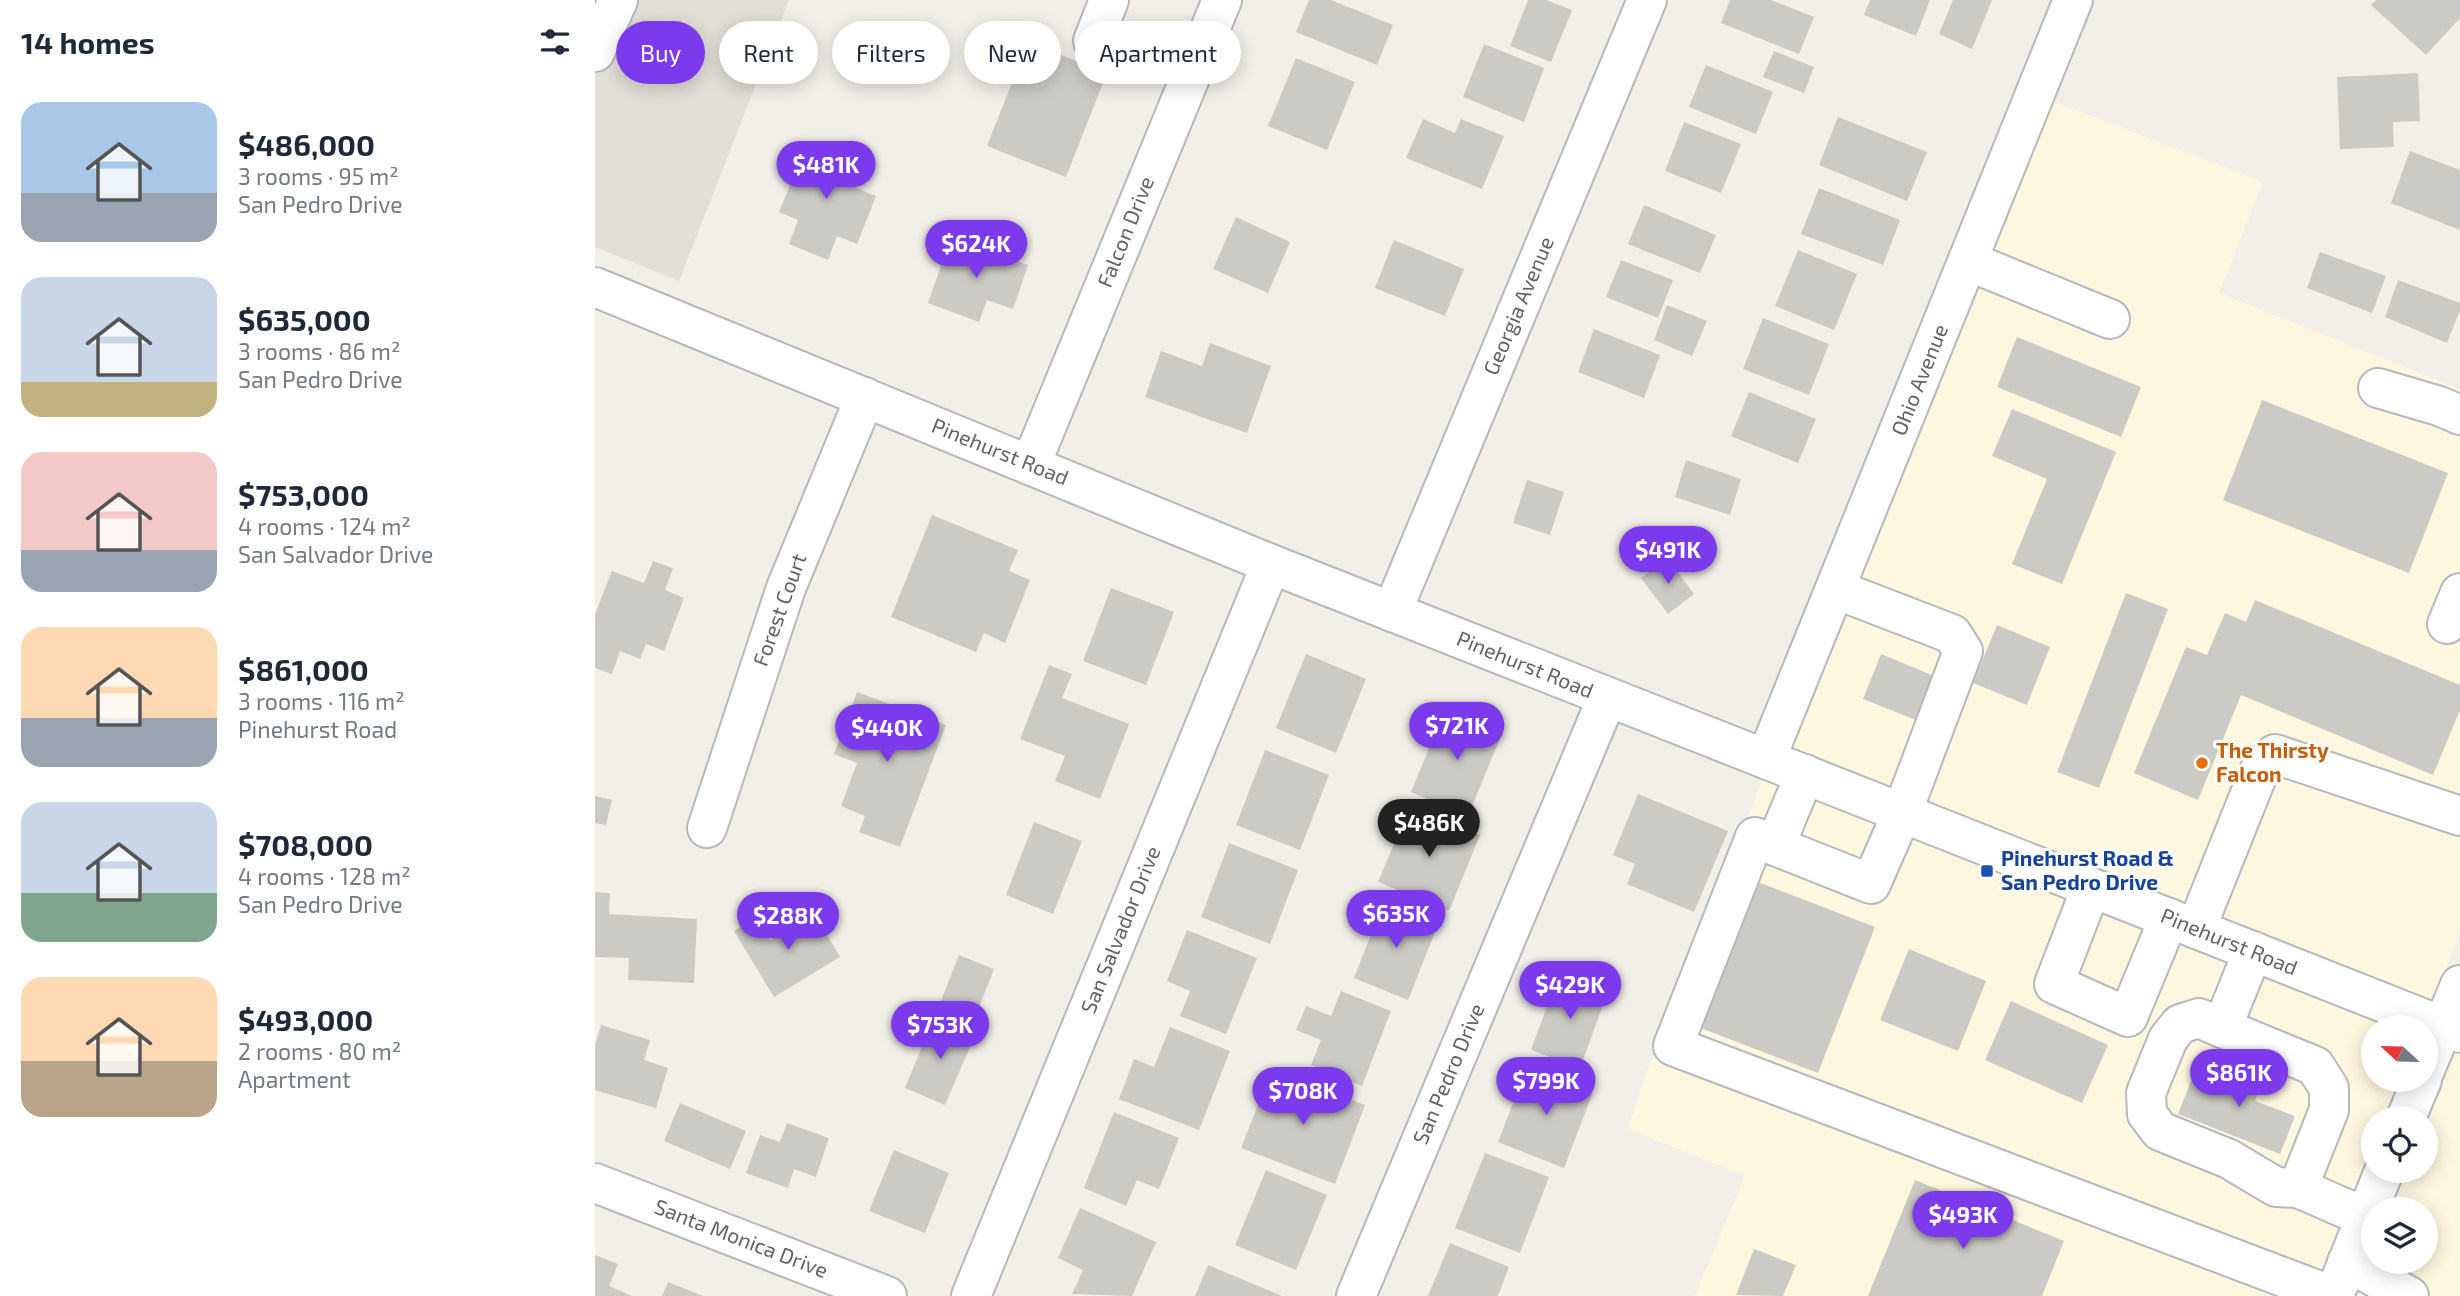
<!DOCTYPE html>
<html lang="en">
<head>
<meta charset="utf-8">
<style>
  body { margin:0; font-family:"Exo 2",sans-serif; background:#f6f6f7; color:#1f2937; height:100vh; display:flex; flex-direction:column; font-size:26px; white-space:nowrap }
  * { box-sizing:border-box; margin:0 }
  p { font-size:23px; color:#747a83 }
  .icon { flex:none; width:38px; height:38px; fill:none; stroke:currentColor; stroke-width:2; stroke-linecap:round; stroke-linejoin:round }
  .map { position:relative; flex:1; overflow:hidden }
  .details { display:flex; flex-direction:column; background:#fff; width:595px }
  .details>* { flex:none }
  .hud { position:absolute; left:21px; top:21px; width:665px; height:63px; display:flex; gap:14px }
  .needle { width:46px; rotate:292deg }
  .fabs { position:absolute; left:1766px; top:1015px; display:grid; gap:14px }
  .fabs a { display:grid; place-items:center; width:77px; height:77px; border-radius:50%; background:#fff; box-shadow:0 4px 18px #0003; font-size:35px }
  .price { position:absolute; translate:-50% -60px; padding:0 16px; border-radius:24px; background:#7c3aed; color:#fff; font-size:23px; line-height:46px; filter:drop-shadow(0 2px 4px #0008) }
  .price::after { content:''; position:absolute; left:50%; top:42px; width:21px; height:16px; margin-left:-10px; background:inherit; clip-path:polygon(0 0,100% 0,50% 100%) }
  .price.selected { background:#222; color:#fff }
  ul { padding:0; list-style:none }
  li { display:flex; align-items:center; gap:21px; height:175px; padding:0 21px }
  li span { display:grid; place-items:center; flex:none; width:196px; height:140px; border-radius:21px; color:#555 }
  li>.icon { margin-inline-start:auto }
  span .icon { width:84px; height:84px; fill:#fffc; stroke-width:1 }
  li b { font-size:30px }
  h2 { display:flex; justify-content:space-between; align-items:center; height:84px; padding:0 21px; font-size:30px }
  .pill { padding:0 24px; border-radius:32px; background:#fff; box-shadow:0 4px 18px #0003; font-size:24px; line-height:63px }
  .pill.selected { background:#7c3aed; color:#fff }
  main { display:flex; flex:1; min-height:0 }
  .map>svg:first-child { display:block }
</style>
</head>
<body>
<main>
<section class="details">
<h2>14 homes<svg class="icon" aria-label="filters" viewBox="0 0 24 24"><path d="M4 7h16M4 17h16"/><circle cx="9" cy="7" r="2"/><circle cx="15" cy="17" r="2"/></svg></h2>
<ul>
<li><span style="background:linear-gradient(#a9c7e8 65%,#9aa5b1 0)"><svg class="icon" aria-label="home" viewBox="0 0 24 24"><path d="M3 11l9-7 9 7M6 9v11h12V9"/></svg></span><div><b>$486,000</b><p>3 rooms · 95 m²</p><p>San Pedro Drive</p></div></li>
<li><span style="background:linear-gradient(#c9d6e8 75%,#c2b280 0)"><svg class="icon" aria-label="home" viewBox="0 0 24 24"><path d="M3 11l9-7 9 7M6 9v11h12V9"/></svg></span><div><b>$635,000</b><p>3 rooms · 86 m²</p><p>San Pedro Drive</p></div></li>
<li><span style="background:linear-gradient(#f6c9c9 70%,#9aa5b1 0)"><svg class="icon" aria-label="home" viewBox="0 0 24 24"><path d="M3 11l9-7 9 7M6 9v11h12V9"/></svg></span><div><b>$753,000</b><p>4 rooms · 124 m²</p><p>San Salvador Drive</p></div></li>
<li><span style="background:linear-gradient(#ffd9b3 65%,#9aa5b1 0)"><svg class="icon" aria-label="home" viewBox="0 0 24 24"><path d="M3 11l9-7 9 7M6 9v11h12V9"/></svg></span><div><b>$861,000</b><p>3 rooms · 116 m²</p><p>Pinehurst Road</p></div></li>
<li><span style="background:linear-gradient(#c9d6e8 65%,#7fa58c 0)"><svg class="icon" aria-label="home" viewBox="0 0 24 24"><path d="M3 11l9-7 9 7M6 9v11h12V9"/></svg></span><div><b>$708,000</b><p>4 rooms · 128 m²</p><p>San Pedro Drive</p></div></li>
<li><span style="background:linear-gradient(#ffd9b3 60%,#b9a48a 0)"><svg class="icon" aria-label="home" viewBox="0 0 24 24"><path d="M3 11l9-7 9 7M6 9v11h12V9"/></svg></span><div><b>$493,000</b><p>2 rooms · 80 m²</p><p>Apartment</p></div></li>
</ul>
</section>
<div class="map">
<svg width="1865" height="1296" viewBox="0 0 1865 1296">
  <rect width="100%" height="100%" fill="#f1efe8"/>
  <!-- commercial -->
  <g fill="#fef7e0">
    <polygon points="1457,101 1668,182 1624,293 1865,389 1865,933 1837,1004 1195,751"/>
    <polygon points="1169,776 1807,1027 1778,1027 1778,1080 1807,1080 1791,1118 1778,1118 1778,1150 1719,1296 1100,1296 1150,1176 1033,1129 1048,1081"/>
    <polygon points="1859,1049 1865,1051 1865,1296 1758,1296 1778,1248 1778,1262 1830,1262 1830,1209 1794,1209 1809,1171 1830,1171 1831,1119"/>
  </g>
  <!-- education -->
  <polygon fill="#e1ded6" points="0,0 194,0 84,281 0,247"/>
  <!-- building -->
  <g fill="#cccac5">
    <polygon points="714,0 736,0 798,25 782,65 701,32"/>
    <polygon points="933,0 951,0 977,10 956,62 915,46"/>
    <polygon points="1135,0 1176,0 1219,17 1204,54 1126,23"/>
    <polygon points="1275,0 1335,0 1321,36 1269,15"/>
    <polygon points="1358,0 1397,0 1377,49 1344,34"/>
    <polygon points="1781,0 1865,0 1865,18 1831,55 1776,5"/>
    <polygon points="433,42 512,73 471,177 392,146"/>
    <polygon points="889,44 949,68 929,122 868,97"/>
    <polygon points="1179,51 1219,67 1209,93 1168,77"/>
    <polygon points="701,58 760,82 732,150 673,126"/>
    <polygon points="1111,65 1178,92 1161,134 1094,107"/>
    <polygon points="1823,73 1825,121 1798,122 1799,147 1745,149 1742,77"/>
    <polygon points="1243,117 1332,152 1312,201 1224,165"/>
    <polygon points="828,119 860,133 866,119 909,136 887,189 811,158"/>
    <polygon points="1089,122 1146,144 1126,193 1070,171"/>
    <polygon points="213,141 271,164 261,188 281,196 262,244 242,236 233,260 194,244 203,220 184,212"/>
    <polygon points="1815,151 1865,170 1865,230 1796,203"/>
    <polygon points="1224,188 1305,220 1288,265 1206,234"/>
    <polygon points="1049,205 1121,235 1105,273 1033,244"/>
    <polygon points="641,217 695,242 673,293 618,269"/>
    <polygon points="356,237 433,265 418,309 392,300 384,322 333,303"/>
    <polygon points="799,240 869,269 850,316 780,288"/>
    <polygon points="1203,250 1262,274 1239,330 1180,306"/>
    <polygon points="1725,252 1791,276 1777,313 1712,288"/>
    <polygon points="1026,260 1078,280 1063,318 1011,297"/>
    <polygon points="1803,280 1865,303 1865,310 1852,343 1790,317"/>
    <polygon points="1072,305 1112,321 1097,356 1059,340"/>
    <polygon points="1168,318 1234,344 1214,395 1148,369"/>
    <polygon points="999,329 1065,355 1049,398 983,372"/>
    <polygon points="1422,337 1546,387 1526,437 1402,387"/>
    <polygon points="615,343 676,366 652,433 550,397 566,351 607,366"/>
    <polygon points="1154,392 1221,419 1203,463 1136,436"/>
    <polygon points="1667,400 1853,473 1814,573 1628,500"/>
    <polygon points="1417,409 1521,452 1467,584 1417,564 1452,479 1397,456"/>
    <polygon points="1091,460 1146,479 1135,515 1080,497"/>
    <polygon points="932,480 969,492 955,535 918,523"/>
    <polygon points="337,515 423,550 414,571 435,580 410,643 389,633 381,652 296,617"/>
    <polygon points="1073,559 1099,594 1073,614 1046,578"/>
    <polygon points="58,561 78,568 70,590 89,598 69,651 51,644 45,659 25,651 17,674 0,668 0,614 17,571 49,583"/>
    <polygon points="516,588 579,612 551,685 488,661"/>
    <polygon points="1531,593 1573,609 1504,788 1462,772"/>
    <polygon points="1660,600 1865,685 1865,710 1838,775 1646,695 1603,800 1539,773 1591,647 1612,655 1630,613 1651,622"/>
    <polygon points="1402,625 1455,647 1432,705 1378,683"/>
    <polygon points="711,654 771,679 741,753 681,728"/>
    <polygon points="1286,654 1344,678 1326,722 1268,699"/>
    <polygon points="454,665 477,674 467,698 534,724 505,799 460,781 470,756 425,739"/>
    <polygon points="262,692 351,725 305,847 264,832 270,816 246,806 262,763 239,754"/>
    <polygon points="851,707 908,731 873,816 816,792"/>
    <polygon points="670,750 734,775 705,850 641,825"/>
    <polygon points="1043,794 1133,831 1099,912 1032,884 1040,864 1018,855"/>
    <polygon points="0,796 17,800 11,825 0,823"/>
    <polygon points="815,806 885,835 854,911 783,882"/>
    <polygon points="439,822 487,841 458,914 411,895"/>
    <polygon points="634,843 703,870 675,944 606,917"/>
    <polygon points="1160,881 1280,927 1223,1073 1103,1027"/>
    <polygon points="0,892 15,893 14,914 102,919 99,983 33,980 34,958 0,957"/>
    <polygon points="789,901 844,922 813,1000 759,978"/>
    <polygon points="219,913 245,957 179,997 139,931 162,917 175,940"/>
    <polygon points="592,930 662,958 631,1034 585,1016 595,991 572,981"/>
    <polygon points="1314,949 1391,981 1363,1051 1285,1020"/>
    <polygon points="364,955 399,969 379,1020 344,1006"/>
    <polygon points="964,974 1013,991 985,1068 936,1050"/>
    <polygon points="746,991 796,1011 767,1086 716,1065 726,1040 701,1030 711,1006 736,1016"/>
    <polygon points="1416,1001 1513,1045 1487,1103 1390,1060"/>
    <polygon points="339,1017 380,1035 350,1105 310,1088"/>
    <polygon points="6,1025 55,1040 49,1060 73,1068 61,1108 0,1090 0,1045"/>
    <polygon points="575,1027 635,1051 604,1130 524,1099 539,1059 559,1067"/>
    <polygon points="1649,1057 1673,1067 1660,1101 1700,1116 1685,1154 1583,1114 1598,1076 1636,1090"/>
    <polygon points="932,1067 998,1092 969,1168 903,1142"/>
    <polygon points="677,1069 770,1105 740,1184 646,1148"/>
    <polygon points="85,1103 151,1131 135,1169 69,1141"/>
    <polygon points="519,1112 584,1138 564,1189 542,1180 531,1206 489,1188"/>
    <polygon points="192,1123 234,1138 221,1177 199,1169 193,1188 151,1173 165,1135 185,1142"/>
    <polygon points="299,1150 354,1173 330,1233 274,1211"/>
    <polygon points="890,1153 954,1177 925,1253 860,1228"/>
    <polygon points="671,1170 732,1195 701,1270 640,1245"/>
    <polygon points="1320,1180 1469,1241 1447,1296 1273,1296"/>
    <polygon points="485,1208 561,1242 537,1296 477,1294 488,1270 463,1258"/>
    <polygon points="855,1243 914,1267 903,1296 833,1296"/>
    <polygon points="1159,1249 1201,1265 1188,1296 1141,1295"/>
    <polygon points="0,1255 23,1264 14,1286 37,1296 0,1296"/>
    <polygon points="613,1265 687,1296 600,1296"/>
    <polygon points="73,1282 108,1296 67,1296"/>
  </g>
  <g fill="none" stroke-linecap="round" stroke-linejoin="round">
    <defs>
      <g id="minor">
        <polyline points="498,41 514,0"/>
        <polyline points="0,52 23,0"/>
        <polyline points="1373,261 1515,319"/>
        <polyline points="0,287 676,564 1865,1033"/>
        <polyline points="1783,388 1844,406 1865,415"/>
        <polyline points="436,464 627,0"/>
        <polyline points="797,612 1052,0"/>
        <polyline points="1852,624 1865,593"/>
        <polyline points="1171,759 1478,0"/>
        <polyline points="1210,774 1180,846 1276,884 1307,813 1368,651 1357,634 1240,589"/>
        <polyline points="112,828 191,588 270,397"/>
        <polyline points="1180,846 1160,837 1078,1046 1738,1296"/>
        <polyline points="1496,888 1459,984 1533,1017 1574,918"/>
        <polyline points="1601,929 1665,769 1680,754 1865,816"/>
        <polyline points="1658,951 1627,1028 1720,1066 1734,1088 1734,1110 1703,1188 1770,1217"/>
        <polyline points="1627,1028 1604,1018 1585,1024 1573,1039 1551,1093 1552,1114 1565,1131 1634,1159 1681,1187 1703,1188"/>
        <polyline points="1830,1070 1865,985"/>
        <polyline points="1811,1118 1827,1080"/>
        <polyline points="0,1183 292,1296"/>
        <polyline points="1752,1262 1814,1296"/>
        <polyline points="376,1296 676,564"/>
        <polyline points="761,1296 1012,698"/>
        <polyline points="1739,1296 1789,1171"/>
      </g>
    </defs>
    <!-- minor casing -->
    <use href="#minor" stroke="#b5b8bc" stroke-width="42"/>
    <!-- minor -->
    <use href="#minor" stroke="#fff" stroke-width="38"/>
  </g>
  <!-- markers -->
  <circle fill="#e8710a" stroke="#fff" stroke-width="2.5" cx="1607" cy="763" r="7"/>
  <rect fill="#1a4fb4" stroke="#fff" stroke-width="2.5" x="1385" y="864" width="14" height="14" rx="3.5"/>
  <g text-anchor="middle" stroke-width="6" stroke-linejoin="round" paint-order="stroke">
    <!-- street labels -->
    <g font-size="21" fill="#5f6368" stroke="#fff">
      <text transform="translate(531 232) rotate(-68)" y="7">Falcon Drive</text>
      <text transform="translate(924 306) rotate(-67)" y="7">Georgia Avenue</text>
      <text transform="translate(1325 380) rotate(-68)" y="7">Ohio Avenue</text>
      <text transform="translate(405 452) rotate(22)" y="7">Pinehurst Road</text>
      <text transform="translate(185 610) rotate(-70)" y="7">Forest Court</text>
      <text transform="translate(930 665) rotate(22)" y="7">Pinehurst Road</text>
      <text transform="translate(526 930) rotate(-68)" y="7">San Salvador Drive</text>
      <text transform="translate(1634 942) rotate(22)" y="7">Pinehurst Road</text>
      <text transform="translate(854 1074) rotate(-67)" y="7">San Pedro Drive</text>
      <text transform="translate(146 1239) rotate(21)" y="7">Santa Monica Drive</text>
    </g>
    <!-- food labels -->
    <g font-size="21" font-weight="bold" fill="#c56008" stroke="#fff" text-anchor="start">
      <text x="1621" y="758">The Thirsty<tspan x="1621" dy="24">Falcon</tspan></text>
    </g>
    <!-- transit labels -->
    <g font-size="21" font-weight="bold" fill="#164399" stroke="#fff" text-anchor="start">
      <text x="1406" y="866">Pinehurst Road &amp;<tspan x="1406" dy="24">San Pedro Drive</tspan></text>
    </g>
  </g>
</svg>
<div class="fabs">
<a><svg class="needle" viewBox="-14 -14 28 28"><path d="M0-13l5 13h-10z" fill="#e53935"/><path d="M0 13l5-13h-10z" fill="#747a83"/></svg></a>
<a><svg class="icon" aria-label="locate" viewBox="0 0 24 24"><circle cx="12" cy="12" r="6"/><path d="M12 2v4M12 18v4M2 12h4M18 12h4"/></svg></a>
<a><svg class="icon" aria-label="layers" viewBox="0 0 24 24"><path d="M12 4l9 5-9 5-9-5zM3 14l9 5 9-5"/></svg></a>
</div>
<b class="price" style="left:231px;top:201px">$481K</b>
<b class="price" style="left:381px;top:280px">$624K</b>
<b class="price" style="left:1073px;top:586px">$491K</b>
<b class="price" style="left:862px;top:762px">$721K</b>
<b class="price" style="left:292px;top:764px">$440K</b>
<b class="price selected" style="left:834px;top:859px">$486K</b>
<b class="price" style="left:801px;top:950px">$635K</b>
<b class="price" style="left:193px;top:952px">$288K</b>
<b class="price" style="left:975px;top:1021px">$429K</b>
<b class="price" style="left:345px;top:1061px">$753K</b>
<b class="price" style="left:1644px;top:1109px">$861K</b>
<b class="price" style="left:951px;top:1117px">$799K</b>
<b class="price" style="left:708px;top:1127px">$708K</b>
<b class="price" style="left:1368px;top:1251px">$493K</b>
<div class="hud">
<a class="pill selected">Buy</a>
<a class="pill">Rent</a>
<a class="pill">Filters</a>
<a class="pill">New</a>
<a class="pill">Apartment</a>
</div>
</div>
</main>
</body>
</html>
